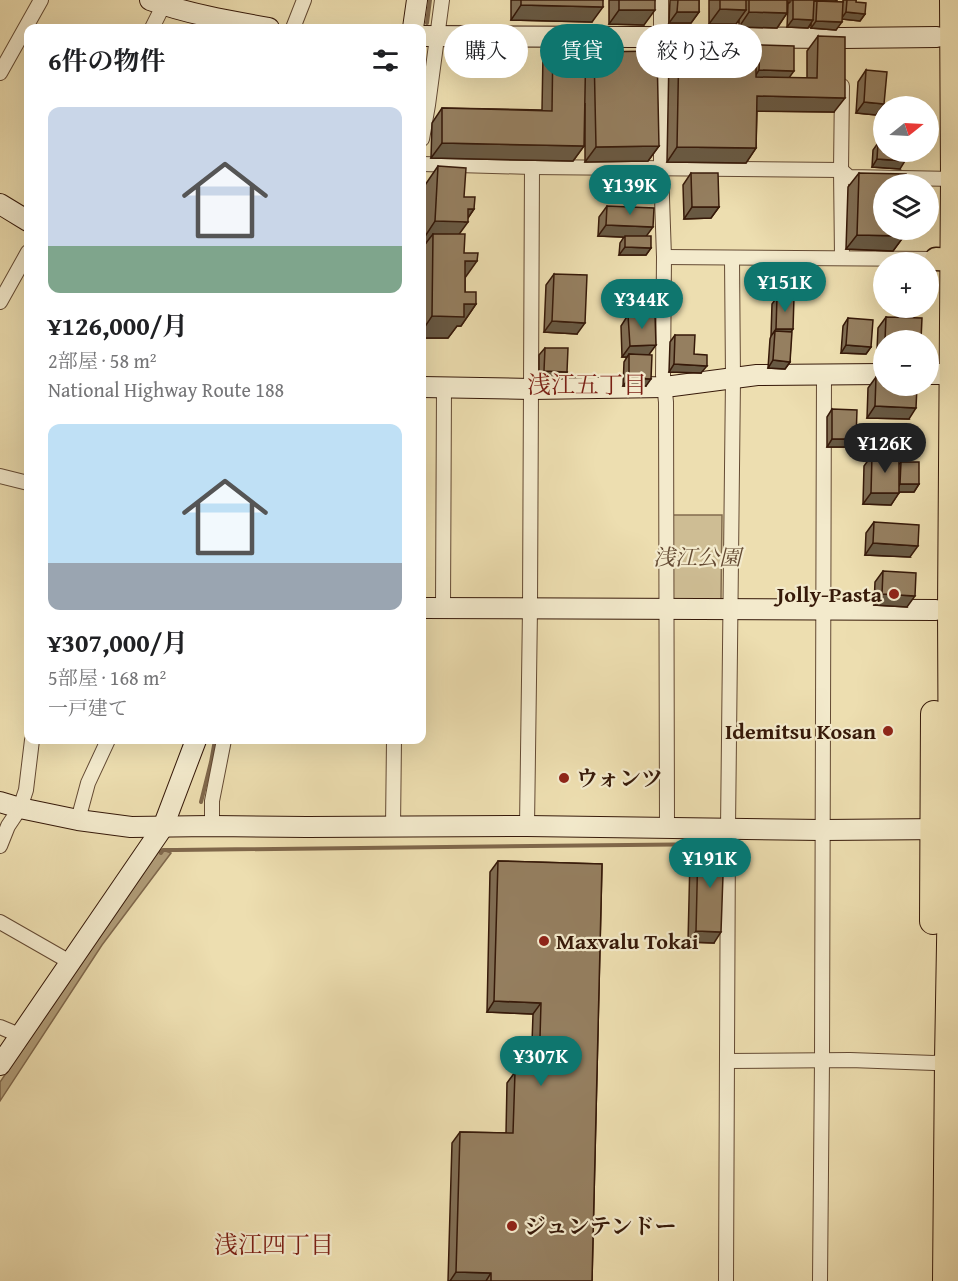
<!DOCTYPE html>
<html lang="ja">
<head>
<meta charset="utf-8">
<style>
  body { margin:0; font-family:"Gentium Book Plus","Noto Serif JP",serif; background:#f2f2f2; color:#202124; height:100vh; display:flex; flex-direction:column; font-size:22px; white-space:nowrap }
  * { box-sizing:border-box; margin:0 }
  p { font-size:20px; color:#757577 }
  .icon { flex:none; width:33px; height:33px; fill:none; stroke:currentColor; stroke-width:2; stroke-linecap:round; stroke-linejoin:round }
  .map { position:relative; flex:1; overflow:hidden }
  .details { position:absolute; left:24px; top:24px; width:402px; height:720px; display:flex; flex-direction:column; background:#fff; border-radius:12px; box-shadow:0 6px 24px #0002 }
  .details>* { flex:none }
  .top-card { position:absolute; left:444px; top:24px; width:423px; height:54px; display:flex; gap:12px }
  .needle { width:39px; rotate:72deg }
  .buttons { position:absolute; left:873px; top:96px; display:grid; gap:12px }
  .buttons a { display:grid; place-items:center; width:66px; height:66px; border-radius:50%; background:#fff; box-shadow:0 6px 24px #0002; font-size:30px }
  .price { position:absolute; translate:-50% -51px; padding:0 14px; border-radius:21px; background:#0f766e; color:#fff; font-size:20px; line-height:39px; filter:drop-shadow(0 2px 3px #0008) }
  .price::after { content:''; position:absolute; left:50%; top:36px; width:18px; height:14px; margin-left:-9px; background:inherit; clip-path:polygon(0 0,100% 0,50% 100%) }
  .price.on { background:#222; color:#fff }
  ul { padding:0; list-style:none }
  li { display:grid; align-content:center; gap:12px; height:318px; padding:0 24px }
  li span { display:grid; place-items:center; height:186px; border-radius:12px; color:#555 }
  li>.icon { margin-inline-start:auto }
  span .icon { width:108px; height:108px; fill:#fffc; stroke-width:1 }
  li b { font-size:26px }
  h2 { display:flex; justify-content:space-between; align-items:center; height:72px; padding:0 24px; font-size:26px }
  .chip { padding:0 21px; border-radius:27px; background:#fff; box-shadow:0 6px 24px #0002; font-size:21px; line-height:54px }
  .chip.on { background:#0f766e; color:#fff }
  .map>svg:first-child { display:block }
</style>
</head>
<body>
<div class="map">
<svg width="958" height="1281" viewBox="0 0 958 1281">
  <rect width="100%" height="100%" fill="#eddeb0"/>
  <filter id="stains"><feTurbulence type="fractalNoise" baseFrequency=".00333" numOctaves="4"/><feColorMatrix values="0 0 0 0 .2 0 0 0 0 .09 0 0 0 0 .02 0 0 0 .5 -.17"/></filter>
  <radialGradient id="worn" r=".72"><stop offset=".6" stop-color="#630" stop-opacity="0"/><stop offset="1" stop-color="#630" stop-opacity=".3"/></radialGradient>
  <!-- green -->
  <polygon fill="#cebd94" stroke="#826b4e" stroke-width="1.5" points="673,515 722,515 721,600 671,599"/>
  <!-- water -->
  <polygon fill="#af9b77" stroke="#7f674b" stroke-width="1.5" points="163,850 171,853 102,945 0,1101 0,1082 158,852"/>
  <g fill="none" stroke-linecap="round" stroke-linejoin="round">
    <!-- stream -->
    <g stroke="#7f674b" stroke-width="4">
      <polyline points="427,23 430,0"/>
      <polyline points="201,802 211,762 215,740"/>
      <polyline points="161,853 163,850 176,850 723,844"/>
    </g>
    <defs>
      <g id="street">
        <polyline points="661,0 661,168 664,257 663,375 666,402 667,828"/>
        <polyline points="152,28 166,0"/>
        <polyline points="293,28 304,0"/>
        <polyline points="0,73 41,0"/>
        <polyline points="422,139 428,105 442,0"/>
        <polyline points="422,164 532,167 841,170 849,177 954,179"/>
        <polyline points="664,257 936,259"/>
        <polyline points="842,257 841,170 842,86"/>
        <polyline points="0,302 28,252"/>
        <polyline points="0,476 28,483"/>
        <polyline points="443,607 444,388"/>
        <polyline points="78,820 88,783 108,740"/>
        <polyline points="212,826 212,801 224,740"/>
        <polyline points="527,826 530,608 532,167"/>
        <polyline points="393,827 394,740"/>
        <polyline points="0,846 8,826 20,808 26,790 32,740"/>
        <polyline points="0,922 70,962"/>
        <polyline points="0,1027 12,1032 19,1037"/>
        <polyline points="727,1061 850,1060 934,1063 953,1060"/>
        <polyline points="726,1281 728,828 733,379 732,258"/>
        <polyline points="820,1281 822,1060 824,373"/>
      </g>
      <g id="secondary">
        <path d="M150,0C188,14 229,21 269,28"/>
        <polyline points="413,28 417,0"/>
        <polyline points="422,36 843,38 937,37"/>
        <polyline points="0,204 28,221"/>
        <polyline points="928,374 958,374"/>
        <polyline points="422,387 531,389 665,387 757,375 884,374"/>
        <polyline points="422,608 936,610"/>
        <polyline points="0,802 20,808 78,820 131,827 212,826 307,827 527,826 822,830 946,829"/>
        <polyline points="0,1065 163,827 196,740"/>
      </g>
      <polyline id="primary" points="936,259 958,260"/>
      <g id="highway">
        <polyline points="933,921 934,714"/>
        <polyline points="946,1281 948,1060 952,829 951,610 954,179 953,0"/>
      </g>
    </defs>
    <!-- street casing -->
    <use href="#street" stroke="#644a33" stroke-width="16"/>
    <!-- secondary casing -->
    <use href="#secondary" stroke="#361909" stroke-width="22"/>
    <!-- primary casing -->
    <use href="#primary" stroke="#361909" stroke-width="25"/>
    <!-- highway casing -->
    <use href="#highway" stroke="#361909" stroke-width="28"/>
    <!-- street -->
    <use href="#street" stroke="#f3eacc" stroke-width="14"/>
    <!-- secondary -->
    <use href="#secondary" stroke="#f3eacc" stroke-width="20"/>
    <!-- primary -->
    <use href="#primary" stroke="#eddeb0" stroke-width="22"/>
    <!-- highway -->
    <use href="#highway" stroke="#eddeb0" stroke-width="26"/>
  </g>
  <!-- wall -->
  <g fill="#806d53" stroke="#361909" stroke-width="1.5">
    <polygon points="511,0 603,0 592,22 511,20"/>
    <polygon points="609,0 655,0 644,25 609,24"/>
    <polygon points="670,0 699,0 699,12 691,23 669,23"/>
    <polygon points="709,0 837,0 836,2 843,2 843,0 856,0 856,2 865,14 860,21 842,19 836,30 811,28 811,23 808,28 787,27 788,4 790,2 787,2 787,13 777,28 739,27 739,20 736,24 709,24"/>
    <polygon points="818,36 834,112 757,111 756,148 746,163 667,162 669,57 679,42 756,51 760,45 789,78 807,78 807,51"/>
    <polygon points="553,40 585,65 594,52 659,146 648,161 585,162 585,103 584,146 573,161 431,158 432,123 442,108 542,110 543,54"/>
    <polygon points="866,70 876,115 856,113 858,82"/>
    <polygon points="878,143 900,169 872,167 873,150"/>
    <polygon points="438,166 474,209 468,218 459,234 465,278 465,292 476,304 461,326 457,326 448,338 422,338 422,250 426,243 422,243 423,188"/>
    <polygon points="691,173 719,207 711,218 684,219 683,185"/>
    <polygon points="859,173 904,236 893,251 846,249 848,187"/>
    <polygon points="607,206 646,236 651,248 646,255 619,255 620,243 624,237 598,236 599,217"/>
    <polygon points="554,274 577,334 544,332 546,285"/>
    <polygon points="777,297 791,332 790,362 785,369 768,368 770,339 771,336 772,304"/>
    <polygon points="628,315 649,355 646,386 623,386 624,362 627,357 622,357 621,326"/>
    <polygon points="886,317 921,340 884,340 884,371 876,371 878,328"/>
    <polygon points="848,318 871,347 866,354 841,353 843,326"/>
    <polygon points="675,335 694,354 701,373 669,372 670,342"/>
    <polygon points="545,348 567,372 562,379 539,379 539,355"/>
    <polygon points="876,377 909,419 867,418 868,388"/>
    <polygon points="832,409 851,447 827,447 827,417"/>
    <polygon points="872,455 899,464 901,462 919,484 914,492 899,492 891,505 863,504 864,466"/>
    <polygon points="874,522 910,557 865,555 866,533"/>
    <polygon points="883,571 907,607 874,605 875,582"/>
    <polygon points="698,847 714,943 688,942 690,858"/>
    <polygon points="498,861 602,864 592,1281 448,1281 452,1143 460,1132 506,1133 507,1083 515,1072 531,1072 533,1014 487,1012 490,872"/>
  </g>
  <!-- shaded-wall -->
  <g fill="#685943" stroke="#361909" stroke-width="1.5">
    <polygon points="813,0 837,0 835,2 812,1"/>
    <polygon points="521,5 603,7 592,22 511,20"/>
    <polygon points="720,9 746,10 736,24 709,24"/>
    <polygon points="619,10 655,10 644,25 609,24"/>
    <polygon points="677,12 699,12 691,23 669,23"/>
    <polygon points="749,12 787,13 777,28 739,27"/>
    <polygon points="846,12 865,14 860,21 841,19"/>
    <polygon points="793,19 813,20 808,28 787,27"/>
    <polygon points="816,21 842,22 836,30 811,28"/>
    <polygon points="759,70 794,71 786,82 752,81"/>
    <polygon points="757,96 845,98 834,112 747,111"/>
    <polygon points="864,102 884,104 876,115 856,113"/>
    <polygon points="442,143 584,146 573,161 431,158"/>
    <polygon points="659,146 648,161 585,162 596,147"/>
    <polygon points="677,147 756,148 746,163 667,162"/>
    <polygon points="877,159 905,161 900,169 872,167"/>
    <polygon points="692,207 719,207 711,218 684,219"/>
    <polygon points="468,209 474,209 465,222 468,222 452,244 433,234 426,243 422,243 422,241 435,221"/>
    <polygon points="606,225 653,227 645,238 598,236"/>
    <polygon points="857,235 904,236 893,251 846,249"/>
    <polygon points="625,247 651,248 646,255 619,255"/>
    <polygon points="465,261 477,261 462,282"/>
    <polygon points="464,304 476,304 461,326 457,326 448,338 422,338 422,331 432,316"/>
    <polygon points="552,321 585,323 577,334 544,332"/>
    <polygon points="776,329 793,329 788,337 775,331 771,336"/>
    <polygon points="656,345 648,356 629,354 627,357 622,357 630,346"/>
    <polygon points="846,345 871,347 866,354 841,353"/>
    <polygon points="773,360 790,362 785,369 768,368"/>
    <polygon points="884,360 884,371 876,371"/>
    <polygon points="674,364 707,366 701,373 669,372"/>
    <polygon points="544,371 567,372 562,379 539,379"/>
    <polygon points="629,378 651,379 646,386 623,386"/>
    <polygon points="875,406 916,408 909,419 867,418"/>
    <polygon points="832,439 856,439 851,447 827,447"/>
    <polygon points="900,484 919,484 914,492 895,492"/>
    <polygon points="871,493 899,493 891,505 863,504"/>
    <polygon points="873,543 918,546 910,557 865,555"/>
    <polygon points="882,594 915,596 907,607 874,605"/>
    <polygon points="696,931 721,932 714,943 688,942"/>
    <polygon points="494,1001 541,1003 533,1014 487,1012"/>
    <polygon points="456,1272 491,1273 486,1281 450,1281"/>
  </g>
  <!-- building -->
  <g fill="#957f60" stroke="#361909" stroke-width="1.5">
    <polygon points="521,0 603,0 603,7 521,5"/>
    <rect x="619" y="0" width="36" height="10"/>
    <polygon points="678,0 699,0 699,12 677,12"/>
    <polygon points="720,0 746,0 746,10 720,9"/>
    <polygon points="749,0 787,0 787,13 749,12"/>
    <polygon points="793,0 814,0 813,20 793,19"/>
    <polygon points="847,0 856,0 856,2 866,3 865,14 846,12"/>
    <polygon points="817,1 843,2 842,22 816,21"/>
    <polygon points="818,36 845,37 845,98 757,96 756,148 677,147 679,42 756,44 756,77 817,78"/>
    <polygon points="553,40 586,40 584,146 442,143 442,108 552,111"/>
    <polygon points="760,45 794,46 794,71 759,70"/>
    <polygon points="657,51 659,146 596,147 594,52"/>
    <polygon points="866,70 887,72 884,104 864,102"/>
    <polygon points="878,143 884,143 884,152 906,152 905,161 877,159"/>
    <polygon points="438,166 466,168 464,197 475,197 474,209 468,209 468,222 435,221"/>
    <polygon points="691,173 718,173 719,207 692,207"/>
    <polygon points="859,173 906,174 905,184 884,184 884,230 904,230 904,236 857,235"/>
    <polygon points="607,206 654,208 653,227 606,225"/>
    <polygon points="433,234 465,234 464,253 478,253 477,261 465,261 465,292 476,292 476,304 464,304 464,317 432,316"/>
    <polygon points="625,236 651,236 651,248 625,247"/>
    <polygon points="554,274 587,275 585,323 552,321"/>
    <polygon points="777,297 794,297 793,329 776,329"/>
    <polygon points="655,314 656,345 630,346 628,315"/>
    <polygon points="886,317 922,318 921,340 885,340"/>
    <polygon points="848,318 873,320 871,347 846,345"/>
    <polygon points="775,331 792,332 790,362 773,360"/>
    <polygon points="675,335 695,335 694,354 707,355 707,366 674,364"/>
    <polygon points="545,348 568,348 567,372 544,371"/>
    <polygon points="629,354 652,355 651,379 629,378"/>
    <polygon points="876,377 884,377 884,386 917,386 916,408 875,406"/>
    <polygon points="832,409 857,410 856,439 832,439"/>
    <polygon points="872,455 899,455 899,493 871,493"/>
    <polygon points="901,462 919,462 919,484 900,484"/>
    <polygon points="874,522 919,525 918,546 873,543"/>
    <polygon points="883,571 916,573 915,596 882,594"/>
    <polygon points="698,847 724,847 721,932 696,931"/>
    <polygon points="498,861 602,864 592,1281 491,1281 491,1273 456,1272 460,1132 513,1133 515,1072 539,1072 541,1003 494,1001"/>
  </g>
  <!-- markers -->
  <g fill="#8f2418" stroke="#f3eacc" stroke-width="2">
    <circle cx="894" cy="594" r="6"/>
    <circle cx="888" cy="731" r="6"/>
    <circle cx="564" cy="778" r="6"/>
    <circle cx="544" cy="941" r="6"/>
    <circle cx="512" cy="1226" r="6"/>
  </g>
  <g text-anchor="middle" stroke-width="4.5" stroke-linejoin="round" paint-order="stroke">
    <!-- park labels -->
    <g font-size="22" font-style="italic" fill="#644a33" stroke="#f3eacc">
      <text x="697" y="565">浅江公園</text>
    </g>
    <!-- poi labels -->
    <g font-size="22" font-weight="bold" fill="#361909" stroke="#f3eacc" text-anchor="start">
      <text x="882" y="602" text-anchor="end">Jolly-Pasta</text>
      <text x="876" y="739" text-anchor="end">Idemitsu Kosan</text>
      <text x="576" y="786">ウォンツ</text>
      <text x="556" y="949">Maxvalu Tokai</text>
      <text x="524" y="1234">ジュンテンドー</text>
    </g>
    <!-- neighbourhood labels -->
    <g font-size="24" fill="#7a1f14" stroke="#f3eacc">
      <text x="587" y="393">浅江五丁目</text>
      <text x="274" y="1253">浅江四丁目</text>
    </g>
  </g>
  <rect width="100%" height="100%" filter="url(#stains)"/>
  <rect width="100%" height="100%" fill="url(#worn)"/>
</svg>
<div class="buttons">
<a><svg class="needle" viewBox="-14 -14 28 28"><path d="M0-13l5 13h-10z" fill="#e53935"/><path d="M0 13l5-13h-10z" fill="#757577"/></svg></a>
<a><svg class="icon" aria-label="layers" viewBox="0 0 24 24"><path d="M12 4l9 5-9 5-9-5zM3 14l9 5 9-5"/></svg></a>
<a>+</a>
<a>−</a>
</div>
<b class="price" style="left:630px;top:216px">¥139K</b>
<b class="price" style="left:785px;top:313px">¥151K</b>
<b class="price" style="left:642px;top:330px">¥344K</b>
<b class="price on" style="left:885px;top:474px">¥126K</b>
<b class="price" style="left:710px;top:889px">¥191K</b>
<b class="price" style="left:541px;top:1087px">¥307K</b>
<div class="top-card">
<a class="chip">購入</a>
<a class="chip on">賃貸</a>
<a class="chip">絞り込み</a>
</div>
<section class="details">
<h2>6件の物件<svg class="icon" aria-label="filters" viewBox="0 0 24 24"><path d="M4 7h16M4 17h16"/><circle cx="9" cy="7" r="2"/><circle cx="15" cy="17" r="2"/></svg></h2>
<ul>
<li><span style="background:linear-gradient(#c9d6e8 75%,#7fa58c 0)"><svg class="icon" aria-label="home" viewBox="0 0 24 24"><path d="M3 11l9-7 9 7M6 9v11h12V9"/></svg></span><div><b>¥126,000/月</b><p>2部屋 · 58 m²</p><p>National Highway Route 188</p></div></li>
<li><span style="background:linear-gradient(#bfe0f5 75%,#9aa5b1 0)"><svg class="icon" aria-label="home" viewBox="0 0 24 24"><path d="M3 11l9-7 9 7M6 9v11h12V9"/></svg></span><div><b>¥307,000/月</b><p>5部屋 · 168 m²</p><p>一戸建て</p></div></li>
</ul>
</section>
</div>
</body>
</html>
